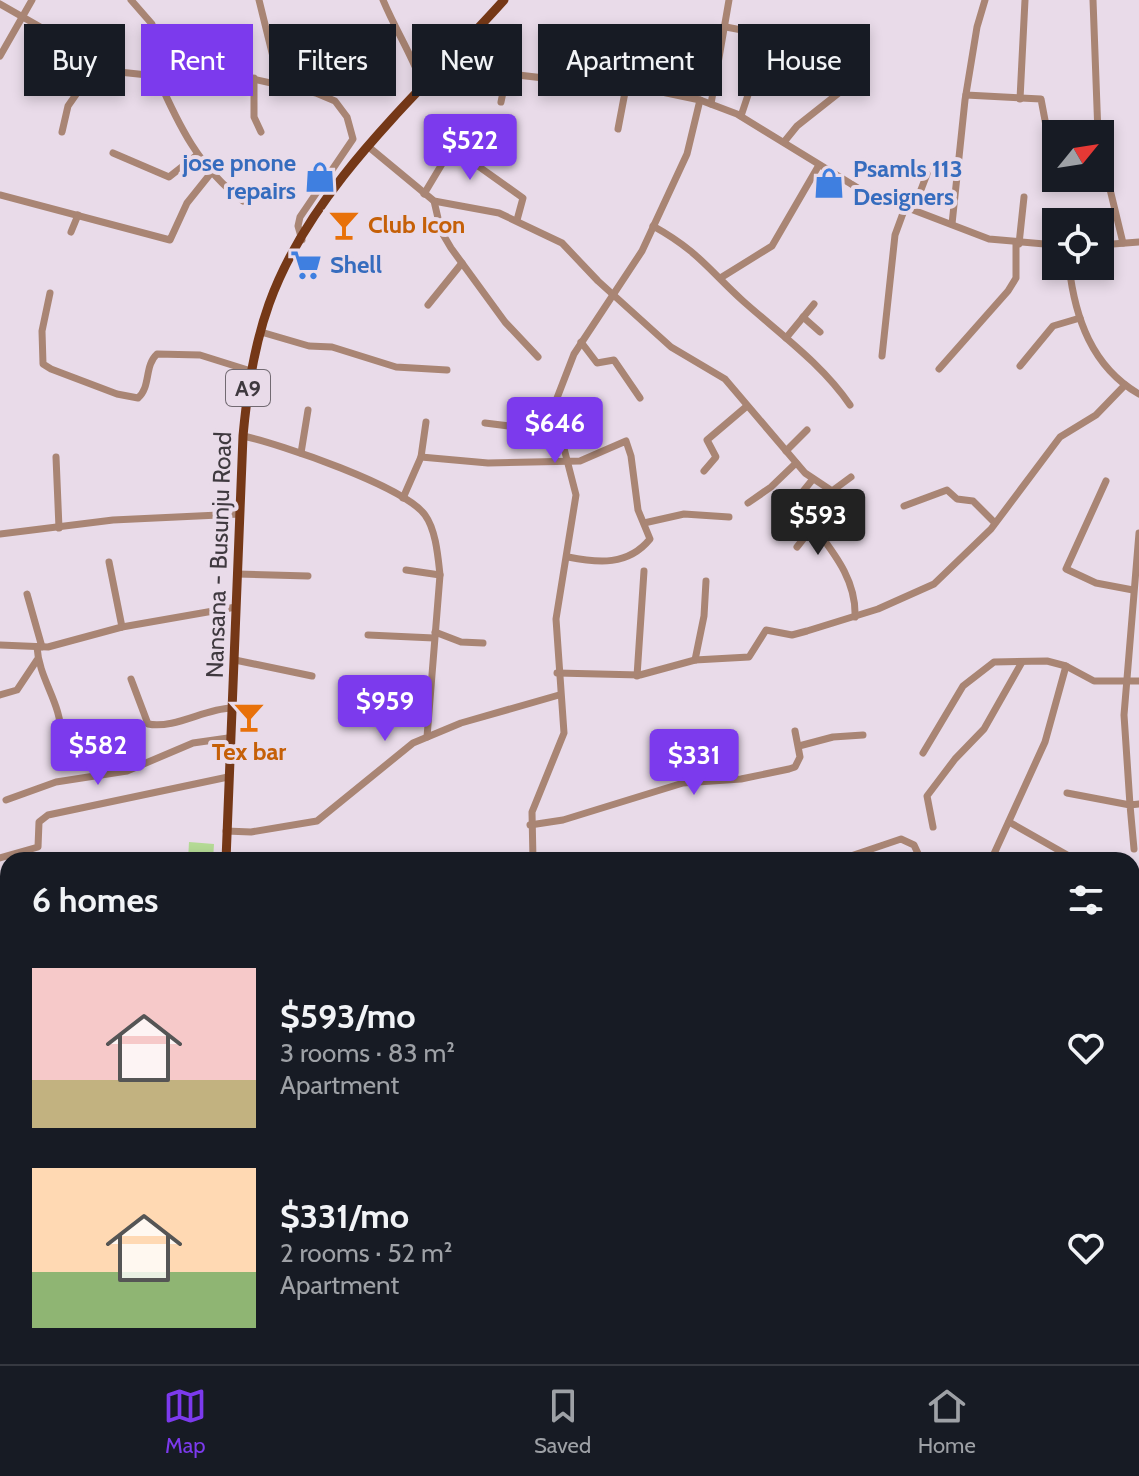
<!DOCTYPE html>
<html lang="en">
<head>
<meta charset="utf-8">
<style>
  body { margin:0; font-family:Cabin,sans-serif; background:#20242c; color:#f1f3f6; height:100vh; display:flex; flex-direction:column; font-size:30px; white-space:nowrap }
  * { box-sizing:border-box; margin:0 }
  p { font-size:26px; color:#9ea1a6 }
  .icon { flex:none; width:44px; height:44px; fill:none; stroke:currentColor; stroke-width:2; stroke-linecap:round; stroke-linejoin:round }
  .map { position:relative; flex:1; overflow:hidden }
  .sheet { position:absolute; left:0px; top:852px; width:1140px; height:512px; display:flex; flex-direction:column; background:#171b24; border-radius:24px 24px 0 0; box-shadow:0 4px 12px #0003 }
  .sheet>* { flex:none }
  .banner { position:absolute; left:24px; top:24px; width:1092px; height:72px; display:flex; gap:16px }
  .needle { width:52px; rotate:60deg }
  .buttons { position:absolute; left:1042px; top:120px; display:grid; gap:16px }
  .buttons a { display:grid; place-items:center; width:72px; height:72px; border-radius:0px; background:#171b24; box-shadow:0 4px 12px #0003; font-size:40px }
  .price { position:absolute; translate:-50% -68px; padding:0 18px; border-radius:8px; background:#7c3aed; color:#fff; font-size:26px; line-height:52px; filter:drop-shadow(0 2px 4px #0008) }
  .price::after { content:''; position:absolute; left:50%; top:48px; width:24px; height:18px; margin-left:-12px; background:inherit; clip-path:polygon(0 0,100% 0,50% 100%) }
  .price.on { background:#222; color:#fff }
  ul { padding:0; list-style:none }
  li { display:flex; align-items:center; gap:24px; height:200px; padding:0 32px }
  li span { display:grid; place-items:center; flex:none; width:224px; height:160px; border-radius:0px; color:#555 }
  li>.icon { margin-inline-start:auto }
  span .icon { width:96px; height:96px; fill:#fffc; stroke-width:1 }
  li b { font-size:34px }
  h2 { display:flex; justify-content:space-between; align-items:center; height:96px; padding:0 32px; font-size:34px }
  .tag { padding:0 28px; border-radius:0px; background:#171b24; box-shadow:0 4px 12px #0003; font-size:28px; line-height:72px }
  .tag.on { background:#7c3aed; color:#fff }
  .tab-bar { display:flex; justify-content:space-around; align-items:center; height:112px; border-top:2px solid #363941; background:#171b24; font-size:22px; color:#9ea1a6 }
  .tab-bar a { display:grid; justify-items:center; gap:4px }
  .tab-bar .on { color:#7c3aed }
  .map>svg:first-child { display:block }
</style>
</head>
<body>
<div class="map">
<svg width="1139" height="1364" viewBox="0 0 1139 1364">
  <rect width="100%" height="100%" fill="#e9dbe9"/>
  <!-- green -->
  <polygon fill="#b4da95" points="189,842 214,844 213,860 188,860"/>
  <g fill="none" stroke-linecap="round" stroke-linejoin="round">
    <!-- stream -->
    <g stroke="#86b1f9" stroke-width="2">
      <polyline points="1132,1231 1139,1222"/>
      <polyline points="943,1364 947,1359 955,1364"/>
      <polyline points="1018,1364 1024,1356"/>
    </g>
    <!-- minor -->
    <g stroke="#a98574" stroke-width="7">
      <polyline points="131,0 152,24 164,75"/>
      <polyline points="259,0 276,69 287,87"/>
      <path d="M383,0C396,31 412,55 424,88"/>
      <polyline points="1093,0 1098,134"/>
      <polyline points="0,4 119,72 157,76 203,68 316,93 335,101 347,117 353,139 300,217 298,226 302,240"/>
      <polyline points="726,27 799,41 859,35"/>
      <polyline points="0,56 32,0"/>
      <polyline points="453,57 483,71 657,91 700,100 737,114 861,190 989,239 1056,245"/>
      <path d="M157,76C178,124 199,168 243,201"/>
      <polyline points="254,78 254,117 261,132"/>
      <polyline points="966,95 1041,99 1051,152"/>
      <polyline points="1020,99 1025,0"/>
      <polyline points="501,102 507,73"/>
      <polyline points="711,104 729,0"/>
      <polyline points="741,116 754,77"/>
      <polyline points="618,129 626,87"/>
      <polyline points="62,132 68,106 98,63"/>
      <polyline points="784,142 797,126 840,92 842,84 857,70"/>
      <polyline points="370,148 434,201 499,213 562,243 598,281 671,347 725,379 805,473 832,491 851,477"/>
      <polyline points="1100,148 1123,243"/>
      <polyline points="113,153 169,177 197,155"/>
      <polyline points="424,194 448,154 457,151 523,198 517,220"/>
      <polyline points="0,195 170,240 187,203 211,173"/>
      <polyline points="434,201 441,231 451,248 505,322 538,357"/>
      <polyline points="914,208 927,174"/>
      <polyline points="952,224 965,100 977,27 985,0"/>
      <path d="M653,226C698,251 708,269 743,301C780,334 822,364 850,405"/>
      <polyline points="71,232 78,215"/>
      <polyline points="1019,244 1024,197"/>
      <polyline points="1100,245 1139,242"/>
      <path d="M1069,266C1075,318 1092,367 1139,394"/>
      <polyline points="722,277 772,246 819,165"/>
      <path d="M50,293L42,331L43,364L51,369L117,394L138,398C151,387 144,366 157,354L200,355L251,371"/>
      <polyline points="428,305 462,263"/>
      <polyline points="803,317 820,332"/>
      <polyline points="261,332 309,346 332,347 396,367 447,370"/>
      <polyline points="786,338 814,304"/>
      <polyline points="581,342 597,363 614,360 640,398"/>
      <polyline points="882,356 895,235 906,205"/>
      <polyline points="1020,366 1053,326 1080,318"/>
      <polyline points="939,369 1008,291 1016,278 1016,244"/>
      <polyline points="485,423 525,428 558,425"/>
      <path d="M243,436C280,444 404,486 425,515C436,530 438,557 440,575L427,737"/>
      <polyline points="786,451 807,430"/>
      <polyline points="301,453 308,410"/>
      <polyline points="56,457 59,528"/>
      <polyline points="421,457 426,422"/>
      <polyline points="704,471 716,457 707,440 747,406"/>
      <path d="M813,479L796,500C818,538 857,569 855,617"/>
      <polyline points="1106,481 1066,569 1096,583 1133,590"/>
      <path d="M403,498L421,457L488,463L580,461L626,441L631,456L638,510L650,539C628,566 598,563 568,557"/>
      <polyline points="748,503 771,487 796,463"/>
      <polyline points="904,506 947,490 957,499 973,501 994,522"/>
      <polyline points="644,523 684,514 729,517"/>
      <polyline points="1139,533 1124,715 1130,805 1139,804"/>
      <polyline points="0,534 113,520 240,514"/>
      <polyline points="797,547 815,524"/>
      <polyline points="109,562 122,627"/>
      <polyline points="406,570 440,575"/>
      <polyline points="237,574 308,576"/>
      <polyline points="27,594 42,647"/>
      <polyline points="435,632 461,642 483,643"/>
      <polyline points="368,635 434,638"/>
      <polyline points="0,645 48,647 122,627 236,607"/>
      <path d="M37,647C39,680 62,703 61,737"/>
      <polyline points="235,660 312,676"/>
      <polyline points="695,660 704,616 706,581"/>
      <polyline points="557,673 640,675 695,660 749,657 766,630 792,635 807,631 878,609 934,584 991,529 1060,437 1096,415 1125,385"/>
      <polyline points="637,676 644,571"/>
      <path d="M131,679L148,724C175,729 204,709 231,708"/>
      <polyline points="0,695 17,690 37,660"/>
      <polyline points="799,746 833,737 863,735"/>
      <polyline points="923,753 963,686 994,662 1047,661 1066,666 1094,681 1139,681"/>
      <polyline points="1067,793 1130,805 1134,849"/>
      <polyline points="6,800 56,782 127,771 193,743 228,738"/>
      <polyline points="1009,822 1069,856"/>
      <polyline points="530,825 563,820 683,783 741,779 789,769 795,767 800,757 795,731"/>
      <polyline points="933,827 927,796 955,759 984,729 1022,662"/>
      <polyline points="226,831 251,832 317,821 413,743 461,723 559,695"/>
      <polyline points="993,856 1045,742 1066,666"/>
      <polyline points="0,858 38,847 39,822 48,815 228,777"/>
      <polyline points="533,860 532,812 564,733 556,619 576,495 558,425 557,398 574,354 642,251 687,154 700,100"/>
      <polyline points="839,860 901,839 914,845 921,860"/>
      <polyline points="0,943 8,946"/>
      <polyline points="1132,1001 1139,1004"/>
      <polyline points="1132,1025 1138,1021"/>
      <polyline points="0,1135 8,1135"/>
      <polyline points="0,1338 8,1340"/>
      <polyline points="40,1356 49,1364"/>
      <polyline points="672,1356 685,1364"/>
      <polyline points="726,1356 734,1364"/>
      <polyline points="419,1364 427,1356"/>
      <polyline points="770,1364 777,1356"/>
    </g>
    <!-- major -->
    <g stroke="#753817" stroke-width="9">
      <path d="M226,860L243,436C247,391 254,346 269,304C312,184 422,92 504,0"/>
      <polyline points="65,1364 69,1356"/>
    </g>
  </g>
  <!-- icons -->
  <defs>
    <symbol id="shop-bare" viewBox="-9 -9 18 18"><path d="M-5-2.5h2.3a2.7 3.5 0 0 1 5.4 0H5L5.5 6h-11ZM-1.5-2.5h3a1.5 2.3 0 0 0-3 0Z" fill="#3f7fe0" stroke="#e9dbe9" stroke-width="2.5" paint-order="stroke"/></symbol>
    <symbol id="bar-bare" viewBox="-9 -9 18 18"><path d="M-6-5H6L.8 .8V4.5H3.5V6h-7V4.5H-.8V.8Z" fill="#e8710a" stroke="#e9dbe9" stroke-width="2.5" paint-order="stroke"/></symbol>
    <symbol id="supermarket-bare" viewBox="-9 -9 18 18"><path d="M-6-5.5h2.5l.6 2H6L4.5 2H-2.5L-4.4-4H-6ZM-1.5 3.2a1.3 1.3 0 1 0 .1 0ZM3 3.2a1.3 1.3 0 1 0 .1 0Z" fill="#3f7fe0" stroke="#e9dbe9" stroke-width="2.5" paint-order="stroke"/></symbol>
  </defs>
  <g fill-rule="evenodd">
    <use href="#shop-bare" x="298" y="155" width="44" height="44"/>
    <use href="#shop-bare" x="807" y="161" width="44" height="44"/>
    <use href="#bar-bare" x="322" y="203" width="44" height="44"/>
    <use href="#supermarket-bare" x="284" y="243" width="44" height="44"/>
    <use href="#bar-bare" x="227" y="695" width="44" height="44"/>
  </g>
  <g text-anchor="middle" stroke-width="8" stroke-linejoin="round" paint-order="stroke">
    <!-- shield labels -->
    <rect fill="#e9dbe9" stroke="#726a72" stroke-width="2" x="226" y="370" width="44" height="36" rx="6"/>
    <g font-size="22" font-weight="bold" fill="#3f393f">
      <text x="248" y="396">A9</text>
    </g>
    <!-- shop labels -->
    <g font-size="24" font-weight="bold" fill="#366cbe" stroke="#e9dbe9" text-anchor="start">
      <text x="296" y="171" text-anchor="end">jose pnone<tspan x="296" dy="28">repairs</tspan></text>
      <text x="853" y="177">Psamls 113<tspan x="853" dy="28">Designers</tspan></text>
      <text x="330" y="273">Shell</text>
    </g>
    <!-- food labels -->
    <g font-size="24" font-weight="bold" fill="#c56008" stroke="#e9dbe9" text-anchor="start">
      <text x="368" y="233">Club Icon</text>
      <text x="249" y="760" text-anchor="middle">Tex bar</text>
    </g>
    <!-- street labels -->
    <g font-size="24" fill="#3f393f" stroke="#e9dbe9">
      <text transform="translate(219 555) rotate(-88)" y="8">Nansana - Busunju Road</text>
    </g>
  </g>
</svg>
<div class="buttons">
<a><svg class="needle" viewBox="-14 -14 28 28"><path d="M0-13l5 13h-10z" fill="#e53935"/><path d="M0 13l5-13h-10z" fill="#9ea1a6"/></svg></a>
<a><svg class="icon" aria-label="locate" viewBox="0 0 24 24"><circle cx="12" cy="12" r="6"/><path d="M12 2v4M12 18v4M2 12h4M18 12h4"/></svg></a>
</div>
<b class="price" style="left:470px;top:182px">$522</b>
<b class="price" style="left:555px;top:465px">$646</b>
<b class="price on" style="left:818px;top:557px">$593</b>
<b class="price" style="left:385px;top:743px">$959</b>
<b class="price" style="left:98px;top:787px">$582</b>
<b class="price" style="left:694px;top:797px">$331</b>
<div class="banner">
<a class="tag">Buy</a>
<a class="tag on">Rent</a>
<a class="tag">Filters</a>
<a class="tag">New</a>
<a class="tag">Apartment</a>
<a class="tag">House</a>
</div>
<section class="sheet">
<h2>6 homes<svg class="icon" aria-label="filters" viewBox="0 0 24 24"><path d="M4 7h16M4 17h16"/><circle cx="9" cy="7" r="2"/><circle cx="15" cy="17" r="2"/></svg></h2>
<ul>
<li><span style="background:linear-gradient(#f6c9c9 70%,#c2b280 0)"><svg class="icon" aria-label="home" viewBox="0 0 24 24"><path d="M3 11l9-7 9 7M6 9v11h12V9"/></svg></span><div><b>$593/mo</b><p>3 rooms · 83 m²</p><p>Apartment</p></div><svg class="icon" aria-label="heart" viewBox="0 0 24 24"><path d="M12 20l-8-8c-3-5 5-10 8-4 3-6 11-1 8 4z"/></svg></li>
<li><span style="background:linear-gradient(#ffd9b3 65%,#8fb573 0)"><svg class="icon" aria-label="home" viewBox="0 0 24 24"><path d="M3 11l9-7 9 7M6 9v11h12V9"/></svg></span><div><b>$331/mo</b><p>2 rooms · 52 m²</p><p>Apartment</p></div><svg class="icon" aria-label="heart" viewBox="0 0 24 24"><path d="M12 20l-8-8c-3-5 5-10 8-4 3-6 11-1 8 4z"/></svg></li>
</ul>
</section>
</div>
<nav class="tab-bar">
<a class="on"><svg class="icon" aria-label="map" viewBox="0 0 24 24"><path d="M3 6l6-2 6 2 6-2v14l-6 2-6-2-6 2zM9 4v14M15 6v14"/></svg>Map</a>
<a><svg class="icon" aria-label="saved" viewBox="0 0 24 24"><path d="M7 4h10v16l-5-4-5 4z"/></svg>Saved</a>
<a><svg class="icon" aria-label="home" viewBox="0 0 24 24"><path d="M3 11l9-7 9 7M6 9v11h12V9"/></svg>Home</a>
</nav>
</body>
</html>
